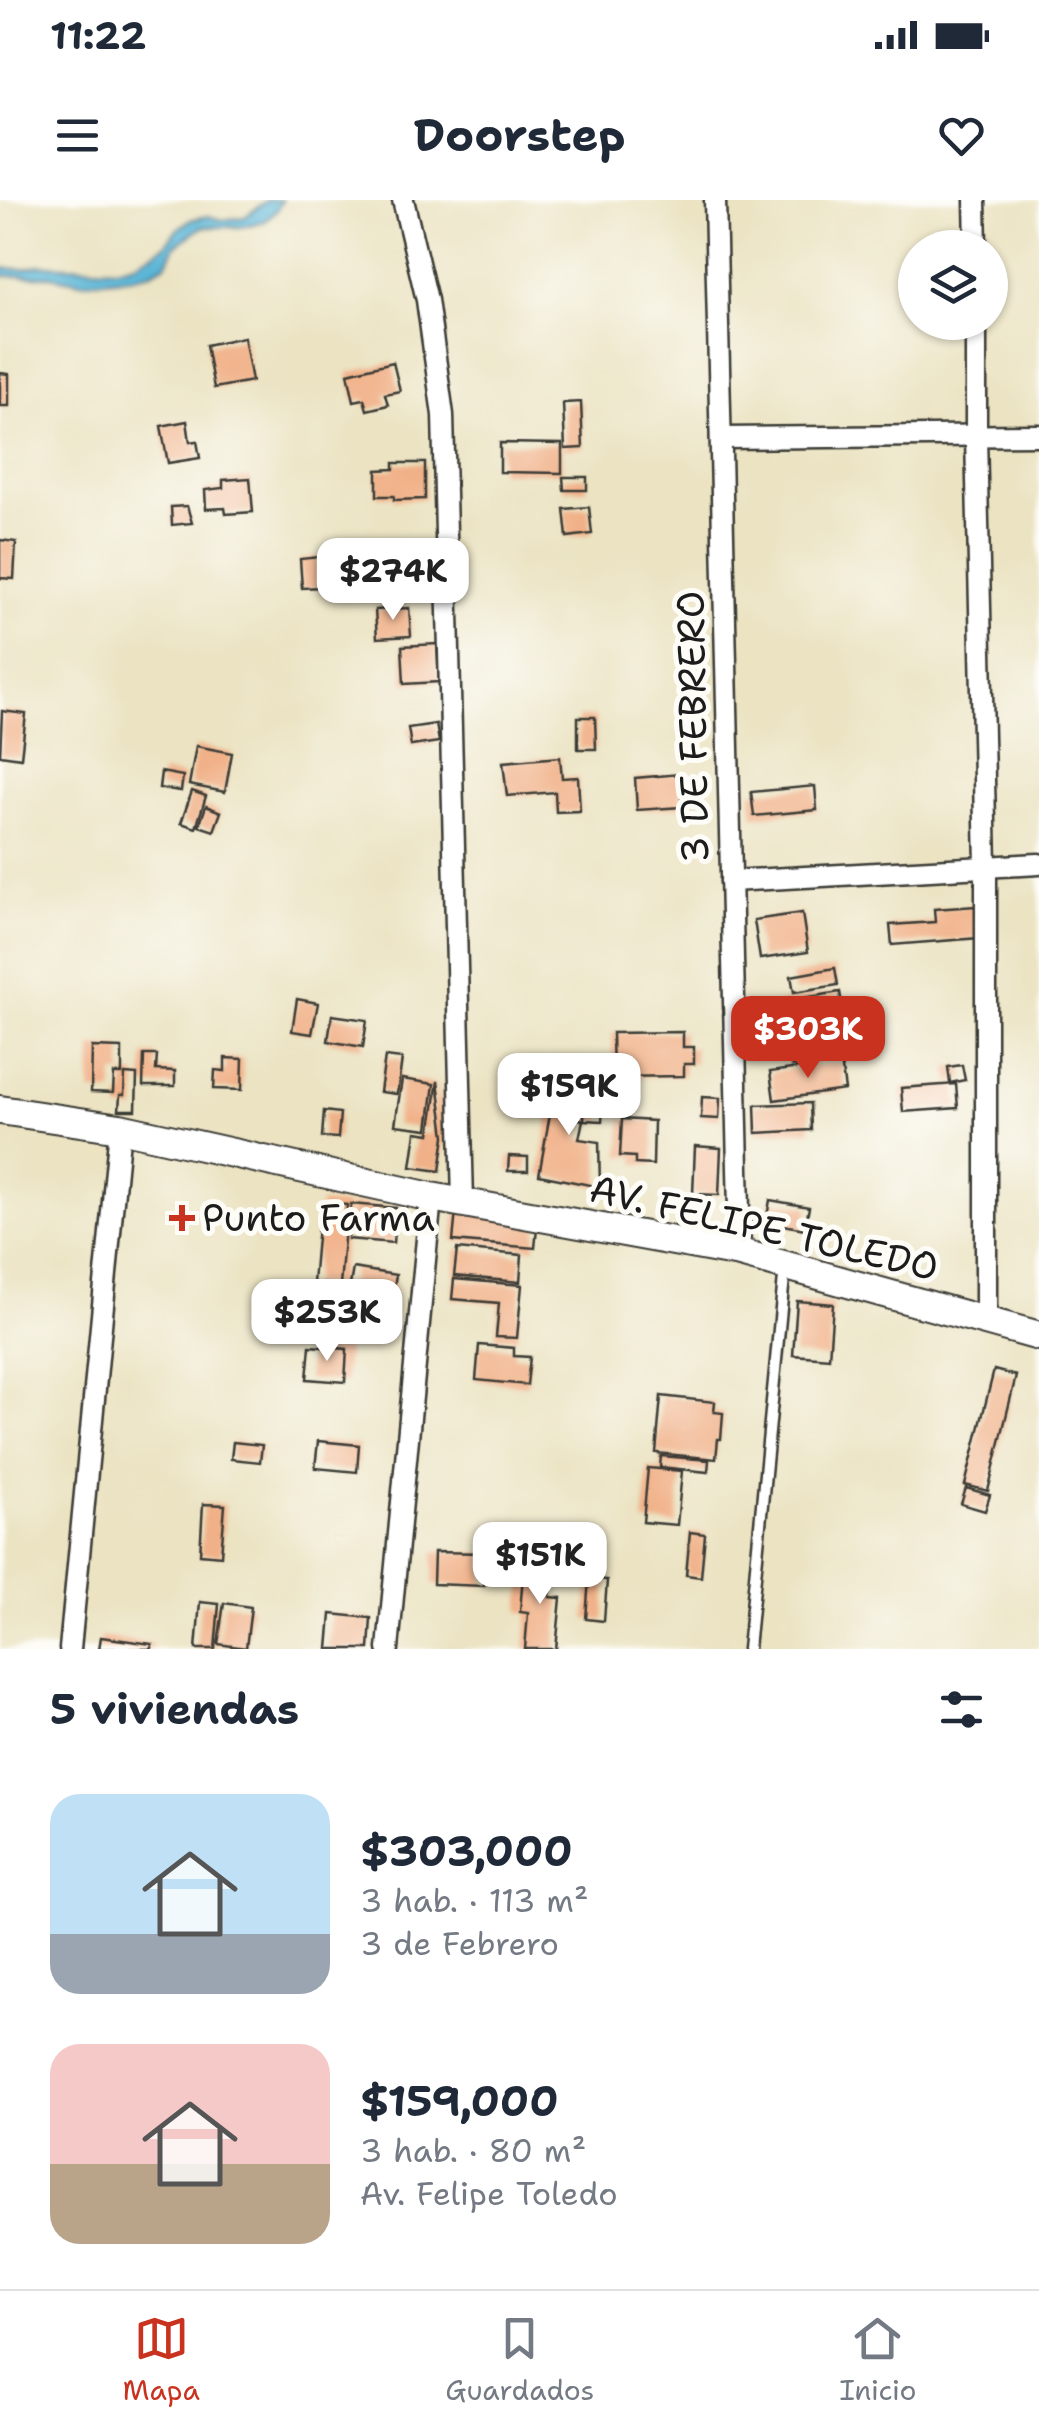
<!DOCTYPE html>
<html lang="es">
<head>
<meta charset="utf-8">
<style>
  body { margin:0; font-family:"Shantell Sans",sans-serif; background:#f2f2f3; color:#1f2937; height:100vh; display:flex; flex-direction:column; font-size:38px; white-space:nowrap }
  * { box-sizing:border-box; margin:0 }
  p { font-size:32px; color:#747a83 }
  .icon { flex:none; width:55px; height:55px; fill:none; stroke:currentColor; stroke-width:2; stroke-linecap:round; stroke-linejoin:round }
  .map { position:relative; height:1449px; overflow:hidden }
  .panel { display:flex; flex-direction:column; background:#fff; flex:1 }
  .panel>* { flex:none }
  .fabs { position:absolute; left:898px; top:30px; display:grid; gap:20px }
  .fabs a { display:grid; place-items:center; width:110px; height:110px; border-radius:50%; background:#fff; box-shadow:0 2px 8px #0004; font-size:50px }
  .price { position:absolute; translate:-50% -85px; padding:0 22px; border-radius:20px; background:#fff; color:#222; font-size:32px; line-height:65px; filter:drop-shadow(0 2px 5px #0008) }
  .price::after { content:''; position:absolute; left:50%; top:60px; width:30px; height:22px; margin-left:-15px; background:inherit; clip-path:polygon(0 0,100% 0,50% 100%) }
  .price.active { background:#c8321e; color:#fff }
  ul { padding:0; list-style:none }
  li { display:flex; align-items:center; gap:30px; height:250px; padding:0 50px }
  li span { display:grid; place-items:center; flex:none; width:280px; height:200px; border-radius:30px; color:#555 }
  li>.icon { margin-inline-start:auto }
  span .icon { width:120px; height:120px; fill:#fffc; stroke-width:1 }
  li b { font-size:42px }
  h2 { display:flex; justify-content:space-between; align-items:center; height:120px; padding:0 50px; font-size:42px }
  .status { display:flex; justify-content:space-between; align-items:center; height:70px; padding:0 50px; background:#fff; direction:ltr }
  .status svg { height:28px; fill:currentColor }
  header { display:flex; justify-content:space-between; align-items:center; height:130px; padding:0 50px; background:#fff; font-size:45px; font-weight:700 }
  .tab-bar { display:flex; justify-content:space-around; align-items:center; height:140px; border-top:2px solid #e0e1e3; background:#fff; font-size:28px; color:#747a83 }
  .tab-bar a { display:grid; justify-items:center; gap:5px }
  .tab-bar .active { color:#c8321e }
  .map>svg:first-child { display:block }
</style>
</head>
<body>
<div class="status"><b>11:22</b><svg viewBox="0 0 49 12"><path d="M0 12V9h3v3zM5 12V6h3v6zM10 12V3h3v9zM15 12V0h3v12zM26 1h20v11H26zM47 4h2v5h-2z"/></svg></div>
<header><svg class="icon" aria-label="menu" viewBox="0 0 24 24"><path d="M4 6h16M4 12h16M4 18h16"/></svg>Doorstep<svg class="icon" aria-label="heart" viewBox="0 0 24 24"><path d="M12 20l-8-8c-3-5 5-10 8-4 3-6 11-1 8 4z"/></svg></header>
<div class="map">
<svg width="1039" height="1449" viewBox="0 0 1039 1449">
  <rect width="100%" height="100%" fill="#fdfcf7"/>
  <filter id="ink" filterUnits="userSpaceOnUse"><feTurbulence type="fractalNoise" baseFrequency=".01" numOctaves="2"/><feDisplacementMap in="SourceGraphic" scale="20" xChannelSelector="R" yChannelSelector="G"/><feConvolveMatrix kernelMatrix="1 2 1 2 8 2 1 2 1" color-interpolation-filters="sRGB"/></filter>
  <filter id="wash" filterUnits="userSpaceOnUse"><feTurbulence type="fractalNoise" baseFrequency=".0048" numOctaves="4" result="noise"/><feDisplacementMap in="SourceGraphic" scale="40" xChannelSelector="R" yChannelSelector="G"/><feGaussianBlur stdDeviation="2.25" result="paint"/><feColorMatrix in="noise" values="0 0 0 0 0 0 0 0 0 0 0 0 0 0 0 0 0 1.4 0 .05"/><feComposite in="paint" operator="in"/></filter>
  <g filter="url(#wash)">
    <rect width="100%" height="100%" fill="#ebe3c2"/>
    <!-- water -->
    <polygon fill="#57b3d5" stroke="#3a6878" stroke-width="2.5" points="267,0 282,0 277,10 265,21 240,27 202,27 175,46 167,63 152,72 134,77 81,82 51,76 0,76 0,68 23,69 40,65 117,68 135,63 155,52 165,45 178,29 190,20 208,16 222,20 245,17"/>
    <g id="blocks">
      <!-- building -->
      <g fill="#f1b188">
        <polygon points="244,137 252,181 214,188 206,145"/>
        <polygon points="393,162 400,191 385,194 388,205 367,210 364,199 354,201 348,173"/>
        <polygon points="0,173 9,174 9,206 0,206"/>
        <polygon points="581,202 583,248 565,249 563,203"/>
        <polygon points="187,221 190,242 197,241 200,258 168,263 161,226"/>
        <polygon points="500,243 562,244 562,273 500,272"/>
        <polygon points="394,263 425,263 425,299 394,300 394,296 377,296 377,270 394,269"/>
        <polygon points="563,277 587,277 587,290 564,290"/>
        <polygon points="250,278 253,312 226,314 225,308 206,309 205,290 223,288 223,280"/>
        <polygon points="187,306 192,323 172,325 171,307"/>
        <polygon points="589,307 592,334 567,337 564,309"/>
        <polygon points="0,340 16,342 14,379 0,378"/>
        <polygon points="408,347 411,381 363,386 362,383 347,385 344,357 360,355 359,352"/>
        <polygon points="319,357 322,387 302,388 300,359"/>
        <polygon points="409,408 411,436 377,438 375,410"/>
        <polygon points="437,444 439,482 404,484 402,446"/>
        <polygon points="2,511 26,514 21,558 0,555"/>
        <polygon points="578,517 595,517 596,549 578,549"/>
        <polygon points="436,524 439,542 411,546 408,528"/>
        <polygon points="196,546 232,553 225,592 189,585"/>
        <polygon points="560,557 562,578 578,577 580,611 556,612 555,592 507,596 503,562"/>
        <polygon points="161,572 183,576 181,591 159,588"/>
        <polygon points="680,574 682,607 637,610 635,578"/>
        <polygon points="815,586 817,610 754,616 751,592"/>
        <polygon points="192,591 206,596 196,628 181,623"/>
        <polygon points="206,606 221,612 214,631 199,626"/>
        <polygon points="976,706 979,738 892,745 890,725 935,722 934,709"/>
        <polygon points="802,713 808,752 760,759 754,720"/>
        <polygon points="835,768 838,785 794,792 791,776"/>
        <polygon points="840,792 845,823 784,832 779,802"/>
        <polygon points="297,799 318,803 312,834 292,831"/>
        <polygon points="332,815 367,820 363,847 328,841"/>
        <polygon points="683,832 683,847 694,847 694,864 684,864 684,876 613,877 612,833"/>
        <polygon points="805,833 807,842 816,841 820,860 792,866 786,837"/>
        <polygon points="92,847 122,848 122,874 114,874 113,893 91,892"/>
        <polygon points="144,855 157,855 156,870 175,871 175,886 143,886"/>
        <polygon points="385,857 402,859 397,894 380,892"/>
        <polygon points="225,858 243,859 242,890 214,889 215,870 225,871"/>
        <polygon points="841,862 845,890 774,900 770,872"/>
        <polygon points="962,865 965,880 950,883 948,867"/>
        <polygon points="125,874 137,875 136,910 119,910 120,895 124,895"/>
        <polygon points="557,875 586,880 579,919 583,920 579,939 599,942 600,987 539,975"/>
        <polygon points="402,879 434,884 428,929 395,925"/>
        <polygon points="438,881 445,936 440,971 411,967 416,932 430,934"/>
        <polygon points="956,884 958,908 903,912 901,888"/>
        <polygon points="585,892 604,893 602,921 584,920"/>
        <polygon points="702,897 720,898 719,919 701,918"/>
        <polygon points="810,903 811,930 756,933 755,905"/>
        <polygon points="324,911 340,913 338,938 322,937"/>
        <polygon points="622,919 654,921 653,965 635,964 635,957 620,956"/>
        <polygon points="695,946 721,948 719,995 693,994"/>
        <polygon points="509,956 528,957 528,971 508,971"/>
        <polygon points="770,1000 809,1007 805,1029 766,1022"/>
        <polygon points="320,1003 347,1005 340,1085 313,1083"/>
        <polygon points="351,1004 396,1008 393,1043 348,1039"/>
        <polygon points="456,1011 538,1019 535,1048 453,1041"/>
        <polygon points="457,1049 522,1055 520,1082 454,1076"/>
        <polygon points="353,1068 396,1075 392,1099 349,1091"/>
        <polygon points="454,1079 522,1085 517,1138 496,1137 499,1103 452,1099"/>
        <polygon points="797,1101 833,1104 829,1158 793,1155"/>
        <polygon points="479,1145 514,1148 514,1156 530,1157 527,1185 476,1180"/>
        <polygon points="310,1146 347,1149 345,1182 307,1179"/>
        <polygon points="994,1170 1016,1176 988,1291 965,1285"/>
        <polygon points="661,1196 715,1202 714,1212 723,1213 721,1239 718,1239 716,1259 656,1253"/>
        <polygon points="318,1241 359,1245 357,1272 315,1268"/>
        <polygon points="233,1242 262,1245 260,1262 231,1259"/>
        <polygon points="661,1256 709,1260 708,1272 660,1267"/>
        <polygon points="648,1268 682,1271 677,1325 643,1322"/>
        <polygon points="966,1288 990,1295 985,1311 961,1304"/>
        <polygon points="203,1304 225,1305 221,1356 200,1354"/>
        <polygon points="690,1332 705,1334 701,1377 686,1375"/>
        <polygon points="434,1352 485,1353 484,1386 433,1384"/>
        <polygon points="524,1362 553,1365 550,1397 561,1398 556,1449 525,1449 528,1413 520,1412"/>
        <polygon points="589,1378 607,1380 604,1421 586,1419"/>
        <polygon points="200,1402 219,1404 215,1449 196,1449"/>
        <polygon points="224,1403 251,1407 246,1448 218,1444"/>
        <polygon points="331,1414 371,1418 369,1449 328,1449"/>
        <polygon points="101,1437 152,1444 151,1449 99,1449"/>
      </g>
    </g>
  </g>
  <g filter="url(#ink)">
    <use href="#blocks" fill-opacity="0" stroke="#3b3a35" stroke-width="2.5"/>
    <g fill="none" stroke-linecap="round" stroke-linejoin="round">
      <defs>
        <polyline id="service" points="748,1449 785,1067"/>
        <g id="minor">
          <polyline points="403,0 427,100 443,215 463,1002"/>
          <polyline points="715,0 740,1053"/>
          <polyline points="975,0 976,48"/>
          <polyline points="976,122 976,236 986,665 986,1120"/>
          <polyline points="721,238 1039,235"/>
          <polyline points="731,681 1039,664"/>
          <polyline points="70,1449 120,928"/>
          <polyline points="388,1449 431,997"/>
        </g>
        <polyline id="secondary" points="0,910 120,928 431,997 740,1053 1039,1136"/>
      </defs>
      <!-- service casing -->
      <use href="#service" stroke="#3b3a35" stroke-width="15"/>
      <!-- minor casing -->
      <use href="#minor" stroke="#3b3a35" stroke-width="25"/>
      <!-- secondary casing -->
      <use href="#secondary" stroke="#3b3a35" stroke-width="32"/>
      <!-- service -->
      <use href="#service" stroke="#fff" stroke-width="10"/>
      <!-- minor -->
      <use href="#minor" stroke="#fff" stroke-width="20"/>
      <!-- secondary -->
      <use href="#secondary" stroke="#fff" stroke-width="28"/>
    </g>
  </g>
  <!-- markers -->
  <path fill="#c8321e" stroke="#fdfcf7" stroke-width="4" d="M177 1003h10v10h10v10h-10v10h-10v-10h-10v-10h10z"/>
  <g text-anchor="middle" stroke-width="10" stroke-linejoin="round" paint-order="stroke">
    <!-- street labels -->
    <g font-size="38" fill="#1c1c1c" stroke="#fdfcf7">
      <text transform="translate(693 527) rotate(-91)" y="13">3 DE FEBRERO</text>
      <text transform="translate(764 1028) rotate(13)" y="13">AV. FELIPE TOLEDO</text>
    </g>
    <!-- poi labels -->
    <g font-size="38" fill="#1c1c1c" stroke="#fdfcf7" text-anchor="start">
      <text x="202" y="1031">Punto Farma</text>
    </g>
  </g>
</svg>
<div class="fabs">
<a><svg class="icon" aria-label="layers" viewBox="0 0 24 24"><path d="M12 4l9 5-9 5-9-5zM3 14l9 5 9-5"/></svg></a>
</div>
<b class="price" style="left:393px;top:423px">$274K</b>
<b class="price active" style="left:808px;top:881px">$303K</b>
<b class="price" style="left:569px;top:938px">$159K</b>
<b class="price" style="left:327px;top:1164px">$253K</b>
<b class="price" style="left:540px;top:1407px">$151K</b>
</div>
<section class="panel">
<h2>5 viviendas<svg class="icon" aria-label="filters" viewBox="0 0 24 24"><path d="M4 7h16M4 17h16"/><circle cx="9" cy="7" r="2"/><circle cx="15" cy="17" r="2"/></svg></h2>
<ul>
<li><span style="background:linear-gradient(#bfe0f5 70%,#9aa5b1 0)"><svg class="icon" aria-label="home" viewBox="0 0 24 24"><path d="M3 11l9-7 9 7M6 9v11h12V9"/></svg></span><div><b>$303,000</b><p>3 hab. · 113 m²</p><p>3 de Febrero</p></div></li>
<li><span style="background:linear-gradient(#f6c9c9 60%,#b9a48a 0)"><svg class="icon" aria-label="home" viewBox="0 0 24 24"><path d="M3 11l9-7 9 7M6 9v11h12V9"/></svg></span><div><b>$159,000</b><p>3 hab. · 80 m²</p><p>Av. Felipe Toledo</p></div></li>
</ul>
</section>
<nav class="tab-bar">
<a class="active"><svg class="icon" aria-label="map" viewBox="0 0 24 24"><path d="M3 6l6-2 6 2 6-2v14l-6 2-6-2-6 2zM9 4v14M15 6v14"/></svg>Mapa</a>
<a><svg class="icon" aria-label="saved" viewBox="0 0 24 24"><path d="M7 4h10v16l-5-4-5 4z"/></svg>Guardados</a>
<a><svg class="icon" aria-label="home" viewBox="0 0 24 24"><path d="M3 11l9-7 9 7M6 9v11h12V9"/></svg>Inicio</a>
</nav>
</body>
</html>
